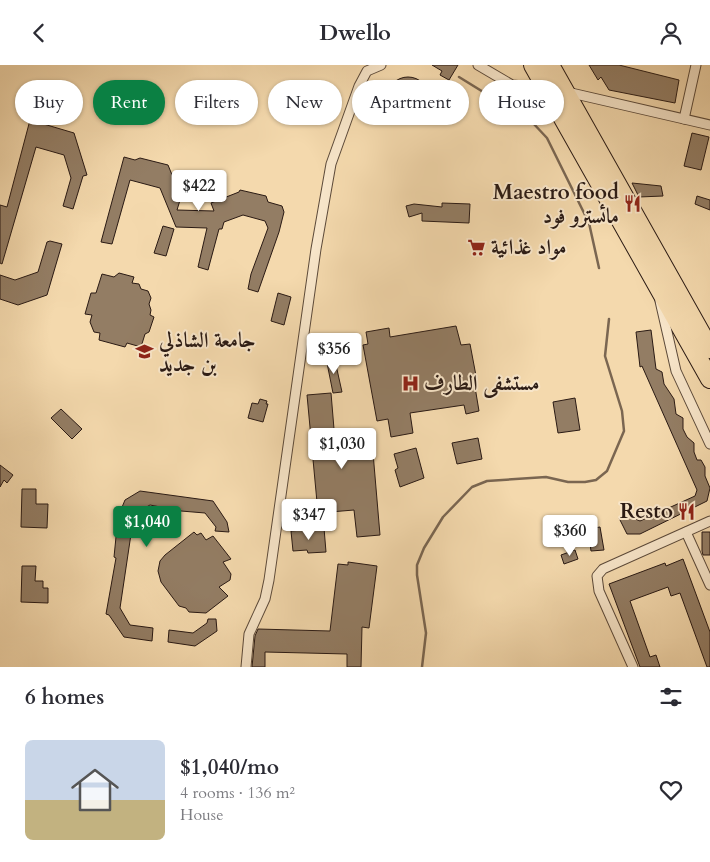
<!DOCTYPE html>
<html lang="en">
<head>
<meta charset="utf-8">
<style>
  body { margin:0; font-family:Cardo,Amiri,serif; background:#f7f7f7; color:#2b2b33; height:100vh; display:flex; flex-direction:column; font-size:19px; white-space:nowrap }
  * { box-sizing:border-box; margin:0 }
  p { font-size:16px; color:#7c7c81 }
  .icon { flex:none; width:28px; height:28px; fill:none; stroke:currentColor; stroke-width:2; stroke-linecap:round; stroke-linejoin:round }
  .map { position:relative; height:602px; overflow:hidden }
  .drawer { display:flex; flex-direction:column; background:#fff; flex:1 }
  .drawer>* { flex:none }
  .top-card { position:absolute; left:15px; top:15px; width:680px; height:45px; display:flex; gap:10px }
  .price { position:absolute; translate:-50% -42px; padding:0 11px; border-radius:5px; background:#fff; color:#222; font-size:16px; line-height:32px; filter:drop-shadow(0 1px 2px #0008) }
  .price::after { content:''; position:absolute; left:50%; top:30px; width:15px; height:11px; margin-left:-8px; background:inherit; clip-path:polygon(0 0,100% 0,50% 100%) }
  .price.on { background:#0b8043; color:#fff }
  ul { padding:0; list-style:none }
  li { display:flex; align-items:center; gap:15px; height:125px; padding:0 25px }
  li span { display:grid; place-items:center; flex:none; width:140px; height:100px; border-radius:8px; color:#555 }
  li>.icon { margin-inline-start:auto }
  span .icon { width:60px; height:60px; fill:#fffc; stroke-width:1 }
  li b { font-size:21px }
  h2 { display:flex; justify-content:space-between; align-items:center; height:60px; padding:0 25px; font-size:21px }
  .tag { padding:0 18px; border-radius:22px; background:#fff; box-shadow:0 1px 4px #0004; font-size:18px; line-height:45px }
  .tag.on { background:#0b8043; color:#fff }
  header { display:flex; justify-content:space-between; align-items:center; height:65px; padding:0 25px; background:#fff; font-size:22px; font-weight:700 }
  .map>svg:first-child { display:block }
</style>
</head>
<body>
<header><svg class="icon" aria-label="back" viewBox="0 0 24 24"><path d="M15 5l-7 7 7 7"/></svg>Dwello<svg class="icon" aria-label="person" viewBox="0 0 24 24"><circle cx="12" cy="8" r="4"/><path d="M4 21q1-7 8-7t8 7"/></svg></header>
<div class="map">
<svg width="710" height="602" viewBox="0 0 710 602">
  <rect width="100%" height="100%" fill="#f4d9ad"/>
  <filter id="stains"><feTurbulence type="fractalNoise" baseFrequency=".004" numOctaves="4"/><feColorMatrix values="0 0 0 0 .2 0 0 0 0 .09 0 0 0 0 .02 0 0 0 .5 -.17"/></filter>
  <radialGradient id="worn" r=".72"><stop offset=".6" stop-color="#630" stop-opacity="0"/><stop offset="1" stop-color="#630" stop-opacity=".3"/></radialGradient>
  <g fill="none" stroke-linecap="round" stroke-linejoin="round">
    <!-- stream -->
    <g stroke="#7a6651" stroke-width="2.5">
      <polyline points="459,12 532,57 547,73 589,158 599,203"/>
      <polyline points="422,602 426,568 417,510 417,500 424,483 443,452 472,422 487,416 546,412 568,417 585,417 596,415 607,406 624,366 622,346 605,291 609,254"/>
    </g>
  </g>
  <!-- building -->
  <g fill="#937d64" stroke="#2a1a14">
    <polygon points="432,0 458,0 449,15 440,10 442,6"/>
    <polygon points="589,0 619,0 679,15 675,38 609,25 601,12 598,15"/>
    <circle cx="408" cy="33" r="21"/>
    <polygon points="30,55 74,68 87,110 83,111 73,144 63,141 71,113 64,90 36,82 2,199 0,198 0,140 7,142"/>
    <polygon points="692,68 709,72 701,105 684,101"/>
    <polygon points="124,92 135,95 140,93 168,100 181,132 177,145 214,146 211,138 239,127 240,125 266,131 268,137 282,141 284,147 279,167 258,227 248,224 251,209 268,163 265,156 243,150 224,157 222,164 219,164 208,205 198,202 207,163 176,162 160,123 130,115 112,179 101,177"/>
    <polygon points="632,118 661,121 663,131 639,132"/>
    <polygon points="697,131 710,135 710,145 695,139"/>
    <polygon points="442,138 470,139 469,158 422,156 422,148 409,152 406,141 414,139 442,142"/>
    <polygon points="163,161 174,164 166,191 154,188"/>
    <polygon points="50,176 62,179 47,230 18,240 0,234 0,210 15,215 38,207 47,177"/>
    <polygon points="119,208 134,212 132,218 139,219 141,224 148,226 151,233 149,239 151,245 150,250 154,252 149,267 145,269 141,282 127,278 125,282 99,275 100,268 94,267 90,257 92,250 85,249 91,228 96,228 102,209 114,212"/>
    <polygon points="278,228 291,232 284,260 271,256"/>
    <polygon points="456,261 461,280 470,279 477,316 474,316 479,346 466,349 464,340 410,348 413,368 391,372 388,354 377,356 363,280 368,279 366,267 389,263 390,272"/>
    <polygon points="651,265 656,304 662,307 664,319 674,334 676,349 683,353 683,364 687,372 694,378 694,387 697,395 701,395 705,402 705,411 710,423 707,436 640,469 627,469 619,453 630,448 633,453 640,456 695,431 697,425 642,301 640,302 636,267"/>
    <polygon points="334,291 342,327 333,328 326,293"/>
    <polygon points="331,328 336,388 349,387 349,376 372,376 380,470 357,472 354,445 318,448 307,330"/>
    <polygon points="575,333 580,365 558,368 553,337"/>
    <polygon points="260,334 267,336 266,339 268,339 263,357 248,353 252,338 258,339"/>
    <polygon points="61,344 82,364 72,374 51,353"/>
    <polygon points="478,373 482,394 457,399 452,378"/>
    <polygon points="416,383 424,413 400,422 395,405 398,403 394,389"/>
    <polygon points="0,400 13,410 7,418 4,415 0,422"/>
    <polygon points="22,424 36,424 36,439 48,439 47,463 21,462"/>
    <polygon points="140,426 213,436 227,457 229,467 215,466 216,462 205,448 181,446 150,440 134,449 120,543 130,560 153,563 152,576 124,572 109,550 106,549 116,493 114,492 118,452 125,435"/>
    <polygon points="600,462 604,485 591,486 588,464"/>
    <polygon points="324,463 326,487 308,488 307,485 293,486 291,466"/>
    <polygon points="194,467 197,470 201,468 206,475 213,471 231,494 223,497 231,509 230,515 219,522 228,531 206,548 189,547 186,543 179,541 161,517 158,506 160,496 165,490"/>
    <polygon points="702,467 710,467 710,490 703,490 702,486"/>
    <polygon points="575,485 578,494 564,499 561,490"/>
    <polygon points="683,494 710,567 710,602 707,602 680,528 671,531 668,522 630,536 650,592 656,590 660,602 640,602 609,519 665,498 666,501"/>
    <polygon points="348,497 377,501 369,563 362,562 361,602 347,602 347,589 265,587 265,602 252,602 255,571 258,564 330,566 338,499 348,500"/>
    <polygon points="22,501 36,501 35,516 43,516 43,523 48,523 48,538 21,537"/>
    <polygon points="208,554 216,554 217,566 195,581 168,577 169,565 193,568 207,558"/>
  </g>
  <g fill="none" stroke-linecap="round" stroke-linejoin="round">
    <defs>
      <g id="street">
        <polyline points="478,0 512,20 546,23"/>
        <polyline points="567,27 710,60"/>
        <polyline points="684,54 696,0"/>
        <polyline points="660,236 676,306 710,379"/>
        <polyline points="686,467 710,520"/>
        <polyline points="246,602 249,569 265,534 269,515 316,184 331,99 359,21 367,6 381,0"/>
        <polyline points="633,602 599,526 597,511 603,504 710,456"/>
      </g>
      <g id="highway">
        <polyline points="533,0 710,314"/>
        <polyline points="550,0 710,284"/>
      </g>
    </defs>
    <!-- street casing -->
    <use href="#street" stroke="#5c4a3a" stroke-width="11"/>
    <!-- highway casing -->
    <use href="#highway" stroke="#2a1a14" stroke-width="20"/>
    <!-- street -->
    <use href="#street" stroke="#f8e6ca" stroke-width="9"/>
    <!-- highway -->
    <use href="#highway" stroke="#f4d9ad" stroke-width="18"/>
  </g>
  <!-- icons -->
  <defs>
    <symbol id="restaurant-bare" viewBox="-9 -9 18 18"><path d="M-5-6h1v4h1v-4h1v4h1v-4h1v5L-1.5 .5V6h-2V.5L-5-1ZM5-6V6H3V1.5H1.5Q1.5-4 5-6Z" fill="#8f2418" stroke="#f8e6ca" stroke-width="2.5" paint-order="stroke"/></symbol>
    <symbol id="supermarket-bare" viewBox="-9 -9 18 18"><path d="M-6-5.5h2.5l.6 2H6L4.5 2H-2.5L-4.4-4H-6ZM-1.5 3.2a1.3 1.3 0 1 0 .1 0ZM3 3.2a1.3 1.3 0 1 0 .1 0Z" fill="#8f2418" stroke="#f8e6ca" stroke-width="2.5" paint-order="stroke"/></symbol>
    <symbol id="university-bare" viewBox="-9 -9 18 18"><path d="M0-5L7-2L0 1L-7-2ZM-4 1L0 2.5L4 1V4Q0 6-4 4Z" fill="#8f2418" stroke="#f8e6ca" stroke-width="2.5" paint-order="stroke"/></symbol>
    <symbol id="hospital-bare" viewBox="-9 -9 18 18"><path d="M-5-5h3v3.5h4V-5h3V5h-3V1.5h-4V5h-3Z" fill="#8f2418" stroke="#f8e6ca" stroke-width="2.5" paint-order="stroke"/></symbol>
  </defs>
  <g fill-rule="evenodd">
    <use href="#restaurant-bare" x="620" y="126" width="25" height="25"/>
    <use href="#supermarket-bare" x="464" y="170" width="25" height="25"/>
    <use href="#university-bare" x="132" y="274" width="25" height="25"/>
    <use href="#hospital-bare" x="398" y="306" width="25" height="25"/>
    <use href="#restaurant-bare" x="674" y="434" width="25" height="25"/>
  </g>
  <g text-anchor="middle" stroke-width="4" stroke-linejoin="round" paint-order="stroke">
    <!-- poi labels -->
    <g font-size="21" font-weight="bold" fill="#2a1a14" stroke="#f8e6ca" text-anchor="start">
      <text x="619" y="134" text-anchor="end">Maestro food<tspan x="619" dy="24">مائسترو فود</tspan></text>
      <text x="491" y="189">مواد غذائية</text>
      <text x="159" y="282">جامعة الشاذلي<tspan x="159" dy="24">بن جديد</tspan></text>
      <text x="424" y="325">مستشفى الطارف</text>
      <text x="673" y="453" text-anchor="end">Resto</text>
    </g>
  </g>
  <rect width="100%" height="100%" filter="url(#stains)"/>
  <rect width="100%" height="100%" fill="url(#worn)"/>
</svg>
<b class="price" style="left:199px;top:147px">$422</b>
<b class="price" style="left:334px;top:310px">$356</b>
<b class="price" style="left:342px;top:405px">$1,030</b>
<b class="price" style="left:309px;top:476px">$347</b>
<b class="price on" style="left:147px;top:483px">$1,040</b>
<b class="price" style="left:570px;top:492px">$360</b>
<div class="top-card">
<a class="tag">Buy</a>
<a class="tag on">Rent</a>
<a class="tag">Filters</a>
<a class="tag">New</a>
<a class="tag">Apartment</a>
<a class="tag">House</a>
</div>
</div>
<section class="drawer">
<h2>6 homes<svg class="icon" aria-label="filters" viewBox="0 0 24 24"><path d="M4 7h16M4 17h16"/><circle cx="9" cy="7" r="2"/><circle cx="15" cy="17" r="2"/></svg></h2>
<ul>
<li><span style="background:linear-gradient(#c9d6e8 60%,#c2b280 0)"><svg class="icon" aria-label="home" viewBox="0 0 24 24"><path d="M3 11l9-7 9 7M6 9v11h12V9"/></svg></span><div><b>$1,040/mo</b><p>4 rooms · 136 m²</p><p>House</p></div><svg class="icon" aria-label="heart" viewBox="0 0 24 24"><path d="M12 20l-8-8c-3-5 5-10 8-4 3-6 11-1 8 4z"/></svg></li>
</ul>
</section>
</body>
</html>
